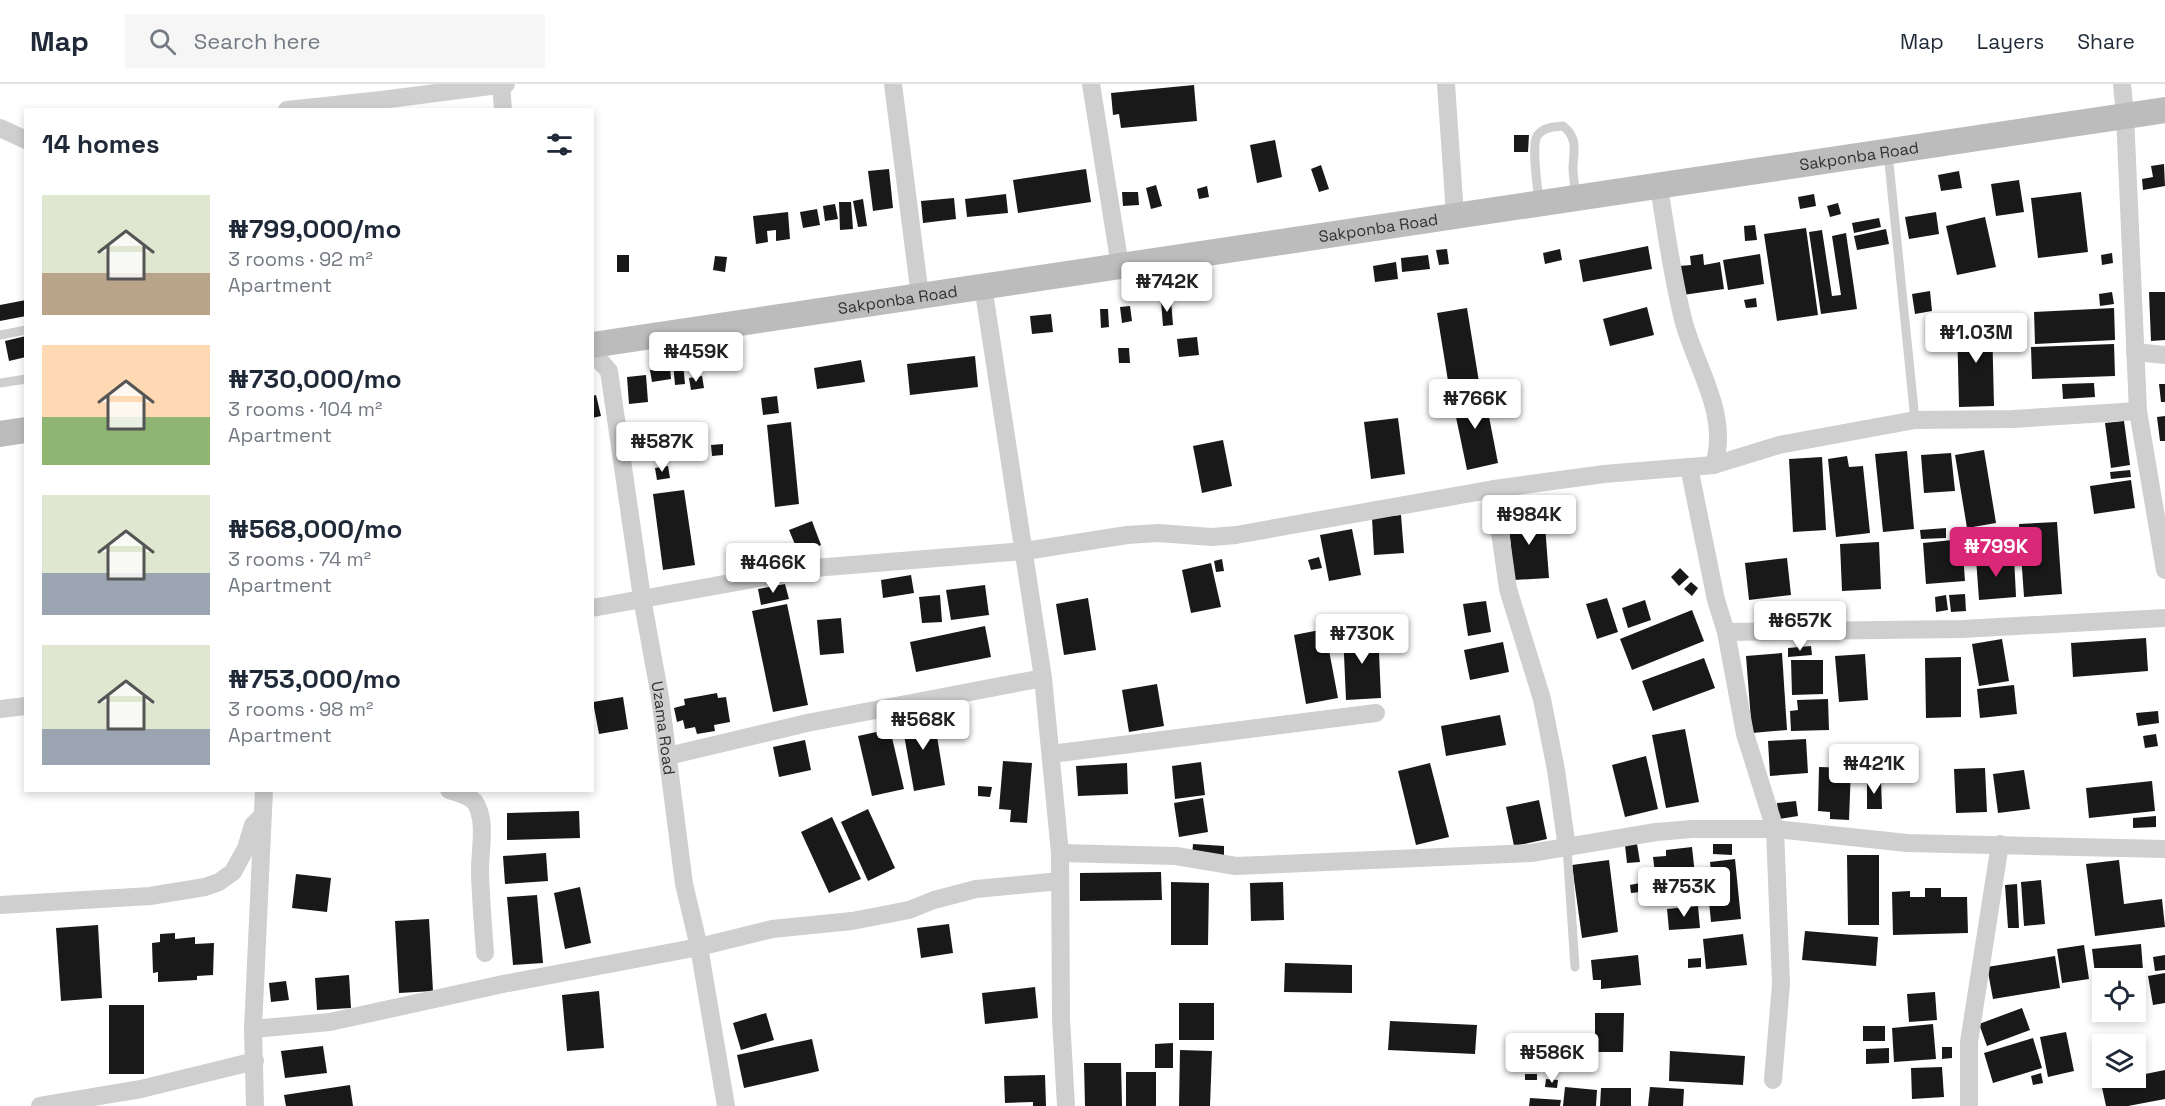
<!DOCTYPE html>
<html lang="en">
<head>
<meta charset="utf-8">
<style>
  body { margin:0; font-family:"Space Grotesk",sans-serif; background:#f6f6f7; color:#1f2937; height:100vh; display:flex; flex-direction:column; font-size:22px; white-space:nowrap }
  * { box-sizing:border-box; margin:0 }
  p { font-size:20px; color:#747a83 }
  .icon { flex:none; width:33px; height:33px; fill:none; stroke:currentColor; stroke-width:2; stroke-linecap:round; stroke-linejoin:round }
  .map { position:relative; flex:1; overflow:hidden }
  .panel { position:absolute; left:24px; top:24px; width:570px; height:684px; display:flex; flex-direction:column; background:#fff; border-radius:0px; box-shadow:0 3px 9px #0003 }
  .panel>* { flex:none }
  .fabs { position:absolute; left:2092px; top:884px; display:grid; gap:12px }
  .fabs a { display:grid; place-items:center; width:54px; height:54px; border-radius:0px; background:#fff; box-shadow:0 3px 9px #0003; font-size:30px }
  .price { position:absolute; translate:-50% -51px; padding:0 14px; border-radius:6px; background:#fff; color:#222; font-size:20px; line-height:39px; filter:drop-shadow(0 2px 3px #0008) }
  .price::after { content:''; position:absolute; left:50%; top:36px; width:18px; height:14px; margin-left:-9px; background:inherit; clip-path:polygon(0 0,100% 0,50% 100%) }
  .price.active { background:#db2777; color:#fff }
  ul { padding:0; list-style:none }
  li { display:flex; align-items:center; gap:18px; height:150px; padding:0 18px }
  li span { display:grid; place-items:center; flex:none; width:168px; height:120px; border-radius:0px; color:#555 }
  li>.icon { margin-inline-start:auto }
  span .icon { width:72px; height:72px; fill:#fffc; stroke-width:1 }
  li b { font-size:26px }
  h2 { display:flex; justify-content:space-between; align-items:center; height:72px; padding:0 18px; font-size:26px }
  header { display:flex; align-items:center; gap:36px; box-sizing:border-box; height:84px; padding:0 30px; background:#fff; border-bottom:2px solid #e0e1e3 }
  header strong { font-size:28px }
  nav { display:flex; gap:33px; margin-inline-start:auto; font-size:21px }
  .search { width:420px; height:54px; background:#f6f6f7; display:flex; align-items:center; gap:15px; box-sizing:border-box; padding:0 21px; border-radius:0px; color:#747a83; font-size:22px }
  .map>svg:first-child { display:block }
</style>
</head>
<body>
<header>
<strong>Map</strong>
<div class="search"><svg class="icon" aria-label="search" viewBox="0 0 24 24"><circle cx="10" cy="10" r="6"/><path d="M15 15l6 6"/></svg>Search here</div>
<nav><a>Map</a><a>Layers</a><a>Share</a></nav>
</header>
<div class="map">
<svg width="2165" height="1022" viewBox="0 0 2165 1022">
  <rect width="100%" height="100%" fill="#fff"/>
  <!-- building -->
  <g fill="#191919">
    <polygon points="1194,1 1197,37 1121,44 1119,30 1113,31 1111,9"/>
    <polygon points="1514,51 1529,51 1528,68 1514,68"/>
    <polygon points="1275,56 1282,93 1257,99 1250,61"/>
    <polygon points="2164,80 2165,102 2143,106 2142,95 2153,93 2151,82"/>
    <polygon points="1321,81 1329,105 1319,108 1311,85"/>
    <polygon points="889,85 893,124 873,127 868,87"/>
    <polygon points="1086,85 1091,118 1018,129 1013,96"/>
    <polygon points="1959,87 1962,104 1941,107 1938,91"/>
    <polygon points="2019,96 2024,128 1996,132 1991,100"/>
    <polygon points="1156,101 1162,122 1151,125 1146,104"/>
    <polygon points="1207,102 1209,113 1199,115 1197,105"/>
    <polygon points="1122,108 1138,108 1139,121 1123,122"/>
    <polygon points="2081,108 2088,168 2038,174 2031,114"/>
    <polygon points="1006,110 1008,129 967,133 965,115"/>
    <polygon points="1814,110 1816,122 1800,125 1798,113"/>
    <polygon points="954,114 956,135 923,139 921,117"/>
    <polygon points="863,115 867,142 858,143 853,117"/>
    <polygon points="839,118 851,118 853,145 840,146"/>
    <polygon points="1838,119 1841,130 1830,133 1827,122"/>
    <polygon points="835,120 838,135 825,137 823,122"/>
    <polygon points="817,125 820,141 803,144 800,128"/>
    <polygon points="788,128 790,155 776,157 776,146 767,147 768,158 756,160 753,132"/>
    <polygon points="1936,128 1939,150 1909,155 1905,133"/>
    <polygon points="1985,133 1996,183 1957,191 1946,142"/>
    <polygon points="1879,134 1881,143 1854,149 1852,139"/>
    <polygon points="1755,141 1757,156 1745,157 1744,142"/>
    <polygon points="1806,144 1818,231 1777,237 1764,150"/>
    <polygon points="1886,145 1889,160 1857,166 1854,152"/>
    <polygon points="1822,146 1832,212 1841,211 1832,152 1846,149 1857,225 1821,230 1809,148"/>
    <polygon points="1648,162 1652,185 1583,198 1579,176"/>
    <polygon points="1447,165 1449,180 1439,181 1436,166"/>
    <polygon points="1560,165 1562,176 1545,180 1543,169"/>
    <polygon points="2112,169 2113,179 2102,181 2101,171"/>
    <polygon points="1703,170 1704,181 1720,178 1724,205 1683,211 1679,182 1691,181 1690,172"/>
    <polygon points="1760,170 1764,200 1728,206 1723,176"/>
    <rect x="617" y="171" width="12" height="17"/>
    <polygon points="1428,171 1430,185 1402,188 1401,174"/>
    <polygon points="715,172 727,173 725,188 713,186"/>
    <polygon points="1396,178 1398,195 1375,198 1373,182"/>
    <polygon points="1930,207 1932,227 1915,230 1912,210"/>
    <polygon points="2112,208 2114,220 2100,222 2099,210"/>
    <polygon points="2149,208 2165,208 2165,256 2151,257"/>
    <polygon points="1756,214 1757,223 1746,224 1744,216"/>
    <polygon points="26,216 26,232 0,237 0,221"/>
    <polygon points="1171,216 1173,241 1163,242 1161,217"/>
    <polygon points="1130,222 1132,237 1122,239 1120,223"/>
    <polygon points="1647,223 1654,251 1610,262 1603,235"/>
    <polygon points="1467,224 1479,298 1449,303 1437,229"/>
    <polygon points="2114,224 2115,256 2035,260 2034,228"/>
    <polygon points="1100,225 1108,225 1109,243 1101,244"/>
    <polygon points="1051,230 1053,248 1032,250 1030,232"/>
    <polygon points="1992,238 1994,322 1959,323 1957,239"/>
    <polygon points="26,252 26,273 9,277 5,257"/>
    <polygon points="1197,253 1199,271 1179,273 1177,255"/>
    <polygon points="2114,260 2115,292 2032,295 2031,263"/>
    <polygon points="1118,264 1129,264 1130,279 1119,279"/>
    <polygon points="975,272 978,303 910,311 907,280"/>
    <polygon points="861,276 865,298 817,305 814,284"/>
    <polygon points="683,278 685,300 675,301 673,279"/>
    <polygon points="670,283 671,295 652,298 650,286"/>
    <polygon points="646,291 648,318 629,320 627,293"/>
    <polygon points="702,292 704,304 691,306 689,294"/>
    <polygon points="2094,299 2095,313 2063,315 2062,300"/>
    <polygon points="2159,300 2165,300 2165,318 2161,318"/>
    <polygon points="1484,307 1498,379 1467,386 1452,314"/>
    <polygon points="596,311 601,332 592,334 592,312"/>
    <polygon points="777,312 779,329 763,331 761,314"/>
    <polygon points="2165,332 2165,357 2160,357 2157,333"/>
    <polygon points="1398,334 1405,390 1371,395 1364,338"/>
    <polygon points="2124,337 2130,381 2111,384 2105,339"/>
    <polygon points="791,338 799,420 775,423 767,341"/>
    <polygon points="675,344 677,362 662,364 660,346"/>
    <polygon points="1223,356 1232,402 1202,409 1193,362"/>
    <polygon points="723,360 723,371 712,372 711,361"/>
    <polygon points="1984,366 1996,439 1967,444 1955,371"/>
    <polygon points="1907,367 1914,445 1883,448 1875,370"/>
    <polygon points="1951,369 1955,407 1924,409 1921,371"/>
    <polygon points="1847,372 1849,383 1863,382 1870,449 1836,453 1828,375"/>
    <polygon points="1822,373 1826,446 1793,448 1789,375"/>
    <polygon points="668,382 670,394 657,396 655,384"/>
    <polygon points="2130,386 2131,393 2111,395 2110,388"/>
    <polygon points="2131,396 2135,424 2094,430 2090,402"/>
    <polygon points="684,406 695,481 663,486 653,410"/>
    <polygon points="1544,428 1549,494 1514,496 1508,431"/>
    <polygon points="1401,431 1404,469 1374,471 1372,434"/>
    <polygon points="812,437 821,461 799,470 789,446"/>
    <polygon points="2057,438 2062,510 2024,513 2019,440"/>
    <polygon points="1946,444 1946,454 1921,455 1920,446"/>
    <polygon points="1352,445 1361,491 1329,497 1320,451"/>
    <polygon points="1962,455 1965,497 1926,500 1923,459"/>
    <polygon points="2017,456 2018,466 2005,467 2004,457"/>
    <polygon points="1879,458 1881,505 1842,507 1840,460"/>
    <polygon points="2014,472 2016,513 1979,516 1976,474"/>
    <polygon points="1319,473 1322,484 1311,486 1308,476"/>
    <polygon points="1787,474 1791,511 1749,516 1745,479"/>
    <polygon points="1222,475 1224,487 1216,488 1214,477"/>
    <polygon points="1211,479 1221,523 1191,529 1182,486"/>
    <polygon points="1680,484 1689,493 1679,502 1671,493"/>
    <polygon points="911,491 914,509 883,514 881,496"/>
    <polygon points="1691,498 1698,504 1692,512 1684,505"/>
    <polygon points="785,500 789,515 761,521 758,505"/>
    <polygon points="985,501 989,531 951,536 946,506"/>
    <polygon points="1965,510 1966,527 1951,528 1949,511"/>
    <polygon points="940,511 942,538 922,539 919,513"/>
    <polygon points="1946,511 1948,526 1936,528 1935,513"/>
    <polygon points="1088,514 1096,566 1064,571 1056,520"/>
    <polygon points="1607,514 1618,548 1597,555 1586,520"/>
    <polygon points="1645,516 1651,536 1628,544 1622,524"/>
    <polygon points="1486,517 1491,548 1468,552 1463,520"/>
    <polygon points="787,520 808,621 773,628 752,527"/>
    <polygon points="1692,526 1704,557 1632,586 1620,555"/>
    <polygon points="841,534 844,569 820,571 817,536"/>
    <polygon points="985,542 991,573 916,588 910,558"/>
    <polygon points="1325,545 1338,614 1306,620 1294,551"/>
    <polygon points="1378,546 1381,614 1346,616 1343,548"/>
    <polygon points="2146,554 2148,587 2073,593 2071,559"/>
    <polygon points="2002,555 2009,597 1979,602 1972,560"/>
    <polygon points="1503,558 1509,588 1470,596 1464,566"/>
    <polygon points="1811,562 1812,571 1788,573 1788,564"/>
    <polygon points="1782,569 1787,646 1752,649 1746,572"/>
    <polygon points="1865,570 1868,616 1839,618 1835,572"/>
    <polygon points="1961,573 1961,633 1926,634 1925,574"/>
    <polygon points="1704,574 1715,604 1653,627 1642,597"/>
    <polygon points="1791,576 1823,576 1823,610 1792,611"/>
    <polygon points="1157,600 1164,642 1129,648 1122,606"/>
    <polygon points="2014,601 2017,630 1980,634 1977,605"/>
    <polygon points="717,609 718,614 726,613 730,638 714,641 715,647 697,650 695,643 685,645 683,636 677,638 674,624 685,621 684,615"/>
    <polygon points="623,613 628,645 599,650 593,618"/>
    <polygon points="1828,615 1829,646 1791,647 1790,627 1798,626 1797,616"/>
    <polygon points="2158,627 2159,639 2138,642 2136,629"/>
    <polygon points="933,628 945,701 914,707 901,634"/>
    <polygon points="1500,631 1506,661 1446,672 1441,642"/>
    <polygon points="890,645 904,705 872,712 858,652"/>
    <polygon points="1685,645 1699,718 1666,724 1652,651"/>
    <polygon points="2156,650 2158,662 2145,664 2143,652"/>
    <polygon points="1806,655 1808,689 1770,692 1768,657"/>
    <polygon points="805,656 811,686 779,693 773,663"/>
    <polygon points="1646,672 1658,725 1625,733 1612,681"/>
    <polygon points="1003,677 1032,679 1027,739 1010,738 1011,726 999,725"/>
    <polygon points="1201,678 1205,711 1175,715 1172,682"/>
    <polygon points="1127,679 1128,710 1078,712 1076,682"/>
    <polygon points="1430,679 1449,753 1416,761 1398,687"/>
    <polygon points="1819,683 1851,684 1849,736 1830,735 1830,728 1818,727"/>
    <polygon points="1985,684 1987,728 1956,729 1954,685"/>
    <polygon points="2024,686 2030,725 1998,729 1993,690"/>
    <polygon points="1881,697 1882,725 1867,725 1867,698"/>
    <polygon points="2152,697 2155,727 2089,734 2086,704"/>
    <polygon points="978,702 992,703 990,713 978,712"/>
    <polygon points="1203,714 1208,748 1179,753 1174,719"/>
    <polygon points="1539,716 1547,755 1514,762 1506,723"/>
    <polygon points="1796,717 1798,732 1779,735 1777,719"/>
    <polygon points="868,725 895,784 868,797 841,738"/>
    <polygon points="579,727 580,754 507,756 507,729"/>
    <polygon points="2156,732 2156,743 2133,744 2133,734"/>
    <polygon points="832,733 861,795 829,809 801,748"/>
    <polygon points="1193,760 1224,762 1224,775 1192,773"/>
    <polygon points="1637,760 1640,778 1627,779 1625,761"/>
    <polygon points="1713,760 1732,760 1732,771 1713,770"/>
    <polygon points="1692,763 1696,800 1657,805 1653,773 1666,772 1666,766"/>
    <polygon points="546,769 548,797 505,800 503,772"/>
    <polygon points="1847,771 1879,771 1879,841 1848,841"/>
    <polygon points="1735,775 1741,835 1711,838 1706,787 1711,787 1710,778"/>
    <polygon points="1609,776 1618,848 1582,854 1572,781"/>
    <polygon points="2119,776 2124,820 2162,815 2165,843 2095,852 2086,780"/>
    <polygon points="1161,788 1162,816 1080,817 1080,789"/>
    <polygon points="296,790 331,794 327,828 292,824"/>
    <polygon points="2041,796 2045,840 2024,842 2021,798"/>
    <polygon points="1171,798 1209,799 1208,861 1171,861"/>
    <polygon points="1283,798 1284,836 1251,837 1250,799"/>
    <polygon points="1640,799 1641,808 1631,809 1630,801"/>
    <polygon points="2017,800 2019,844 2008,844 2005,801"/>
    <polygon points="580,803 591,859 565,865 554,809"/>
    <polygon points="1925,804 1941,804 1941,813 1967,813 1968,849 1893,851 1892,808 1910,807 1910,813 1925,813"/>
    <polygon points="537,811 543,879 513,881 507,813"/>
    <polygon points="1698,822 1700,844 1669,846 1667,825"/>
    <polygon points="429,835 433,907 399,909 395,837"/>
    <polygon points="949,840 953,869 921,874 917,844"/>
    <polygon points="98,841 102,914 61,917 56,844"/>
    <polygon points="1805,847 1878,853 1876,882 1802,876"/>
    <polygon points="175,849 175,855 195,853 195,860 214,859 213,891 197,892 197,896 158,898 158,888 153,889 152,859 160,858 160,850"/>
    <polygon points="1743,850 1747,881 1706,885 1703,855"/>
    <polygon points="2141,860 2143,886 2095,890 2092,865"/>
    <polygon points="2084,861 2089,895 2062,899 2057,865"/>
    <polygon points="1638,871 1641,901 1601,905 1601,896 1593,896 1591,876"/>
    <polygon points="2165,871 2165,886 2155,887 2153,873"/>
    <polygon points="2055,872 2060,904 1993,915 1987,883"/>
    <polygon points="1701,874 1701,883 1688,884 1688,875"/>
    <polygon points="1285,879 1352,881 1352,909 1284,908"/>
    <polygon points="2165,889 2165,919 2153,921 2148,892"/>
    <polygon points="349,891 351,924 317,926 315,894"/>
    <polygon points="286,897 289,916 271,918 269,899"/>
    <polygon points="1035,903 1038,934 985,940 982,909"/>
    <polygon points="599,907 604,964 567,967 562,911"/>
    <polygon points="1935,908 1937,936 1909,938 1907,910"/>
    <rect x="1179" y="919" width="35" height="37"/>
    <rect x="109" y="921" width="35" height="69"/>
    <polygon points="2022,924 2030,946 1987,962 1979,940"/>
    <polygon points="766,929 774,956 741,966 733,939"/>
    <polygon points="1595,929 1624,929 1623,968 1595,968"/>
    <polygon points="1390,937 1477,941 1475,970 1388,966"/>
    <polygon points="1933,940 1936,975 1894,978 1892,944"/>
    <rect x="1863" y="942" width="22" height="15"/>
    <polygon points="2066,948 2074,987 2048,993 2040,953"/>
    <polygon points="2033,954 2042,984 1993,999 1984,969"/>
    <polygon points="812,955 819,987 744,1004 737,971"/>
    <polygon points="1173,959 1173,984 1155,984 1155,960"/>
    <polygon points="323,962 327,989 285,994 281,967"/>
    <polygon points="1942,963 1952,963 1952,974 1942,975"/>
    <polygon points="1889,964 1889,979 1866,980 1866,965"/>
    <polygon points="1180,966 1212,967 1210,1022 1179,1022"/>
    <polygon points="1670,967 1745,972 1743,1001 1669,997"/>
    <polygon points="1084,979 1121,979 1122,1022 1085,1022"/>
    <polygon points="1942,983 1944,1013 1912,1015 1911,984"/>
    <polygon points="2165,986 2165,1015 2128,1022 2106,1022 2101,999"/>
    <rect x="1126" y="988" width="30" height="34"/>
    <polygon points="2041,989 2043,999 2033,1001 2031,992"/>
    <rect x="1525" y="990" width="12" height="6"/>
    <polygon points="1045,991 1046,1022 1033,1022 1033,1018 1005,1019 1004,992"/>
    <polygon points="1546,995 1558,996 1557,1004 1545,1003"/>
    <polygon points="350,1001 353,1022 286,1022 284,1011"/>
    <polygon points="1565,1003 1597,1006 1596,1022 1563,1022"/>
    <polygon points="1650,1003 1684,1005 1683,1022 1648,1022"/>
    <polygon points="1601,1004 1631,1004 1631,1022 1600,1022"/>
    <polygon points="1530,1014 1561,1016 1560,1022 1529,1022"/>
  </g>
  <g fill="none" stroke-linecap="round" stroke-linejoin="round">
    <!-- service -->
    <g stroke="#cfcfcf" stroke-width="9">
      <polyline points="1888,69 1915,336"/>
      <path d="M1539,119C1538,104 1531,63 1537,52C1543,43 1554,43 1563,42C1578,54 1574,66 1573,83C1573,93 1575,103 1576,113"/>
      <polyline points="0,251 26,246"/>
      <polyline points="0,299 26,295"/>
      <polyline points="1567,764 1575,883"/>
    </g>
    <!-- minor -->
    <g stroke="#cfcfcf" stroke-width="18">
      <polyline points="501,0 503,26"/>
      <polyline points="893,0 920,212"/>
      <polyline points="1091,0 1120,182"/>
      <polyline points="1446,0 1455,131"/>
      <polyline points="2122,0 2125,31 2138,327 2165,486"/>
      <polyline points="287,26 381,16 506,0"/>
      <polyline points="0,44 26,56"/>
      <path d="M1659,103C1666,147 1672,191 1683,235C1695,283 1730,329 1714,381"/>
      <polyline points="983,202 1043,594 1060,769 1061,935 1066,1022"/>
      <polyline points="2135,268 2165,271"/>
      <path id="s1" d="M592,272L601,278L609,287L642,514L660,613L684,800L699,863L726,1022"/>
      <polyline points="1689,383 1716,516 1726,548 1745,650 1775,745 1781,900 1773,996"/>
      <polyline points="1494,405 1508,505 1542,615 1556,686 1567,764"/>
      <polyline points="592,524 814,484 1025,467 1127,451 1158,449 1212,453 1236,451 1494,405 1604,390 1714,381 1779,361 1915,336 2013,335 2138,327"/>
      <polyline points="1726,548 1962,545 2165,534"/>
      <polyline points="0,625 26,622"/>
      <polyline points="1051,670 1376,629"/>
      <polyline points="668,672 807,639 1043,594"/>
      <path d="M449,706C456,708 468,711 474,717C488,735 479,770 480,790C481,816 483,843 485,869"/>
      <polyline points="1060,769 1176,772 1236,782 1531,769 1656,748 1692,745 1775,745 1907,759 2165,765"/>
      <polyline points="0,821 150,812 205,803 219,798 233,788 246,764 253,741 261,733"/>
      <polyline points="253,945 330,938 503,900 699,863 772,845 852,837 909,826 934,816 976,805 1060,797"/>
      <polyline points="40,1022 141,1005 255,977"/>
      <polyline points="255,1022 253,945 264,706"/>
      <polyline points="1969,1022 1969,958 2000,760"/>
    </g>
    <!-- secondary -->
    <g stroke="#bcbcbc" stroke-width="26">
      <path id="s2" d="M592,261L2165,26"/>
      <polyline points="0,350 26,346"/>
    </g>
  </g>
  <g text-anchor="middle" stroke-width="6" stroke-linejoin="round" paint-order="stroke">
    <!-- street labels -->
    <g font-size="16" fill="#323232" stroke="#fff">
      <text dy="6" stroke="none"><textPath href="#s2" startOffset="1281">Sakponba Road</textPath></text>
      <text dy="6" stroke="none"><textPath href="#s2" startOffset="795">Sakponba Road</textPath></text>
      <text dy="6" stroke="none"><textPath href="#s2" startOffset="309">Sakponba Road</textPath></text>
      <text dy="6" stroke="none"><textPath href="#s1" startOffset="384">Uzama Road</textPath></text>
    </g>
  </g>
</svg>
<div class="fabs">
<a><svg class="icon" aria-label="locate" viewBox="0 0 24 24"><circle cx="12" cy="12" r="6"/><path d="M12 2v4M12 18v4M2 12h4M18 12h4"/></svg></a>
<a><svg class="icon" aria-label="layers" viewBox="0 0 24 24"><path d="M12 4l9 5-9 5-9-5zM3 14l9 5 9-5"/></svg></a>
</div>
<b class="price" style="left:1167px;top:229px">₦742K</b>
<b class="price" style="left:1976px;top:280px">₦1.03M</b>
<b class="price" style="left:696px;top:299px">₦459K</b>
<b class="price" style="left:1475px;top:346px">₦766K</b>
<b class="price" style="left:662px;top:389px">₦587K</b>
<b class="price" style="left:1529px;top:462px">₦984K</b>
<b class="price active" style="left:1996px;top:494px">₦799K</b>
<b class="price" style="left:773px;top:510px">₦466K</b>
<b class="price" style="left:1800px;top:568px">₦657K</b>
<b class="price" style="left:1362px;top:581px">₦730K</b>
<b class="price" style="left:923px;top:667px">₦568K</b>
<b class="price" style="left:1874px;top:711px">₦421K</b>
<b class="price" style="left:1684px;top:834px">₦753K</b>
<b class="price" style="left:1552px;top:1000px">₦586K</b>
<section class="panel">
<h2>14 homes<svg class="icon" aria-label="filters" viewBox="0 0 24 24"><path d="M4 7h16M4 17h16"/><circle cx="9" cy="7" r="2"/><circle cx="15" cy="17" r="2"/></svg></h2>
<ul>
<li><span style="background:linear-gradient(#dfe7d0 65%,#b9a48a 0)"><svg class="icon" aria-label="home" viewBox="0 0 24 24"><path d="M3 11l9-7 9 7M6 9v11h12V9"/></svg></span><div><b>₦799,000/mo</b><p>3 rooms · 92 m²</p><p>Apartment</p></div></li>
<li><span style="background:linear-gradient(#ffd9b3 60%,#8fb573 0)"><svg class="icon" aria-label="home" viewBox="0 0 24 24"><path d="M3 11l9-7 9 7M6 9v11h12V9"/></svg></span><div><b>₦730,000/mo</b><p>3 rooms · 104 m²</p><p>Apartment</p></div></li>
<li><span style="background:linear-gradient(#dfe7d0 65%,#9aa5b1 0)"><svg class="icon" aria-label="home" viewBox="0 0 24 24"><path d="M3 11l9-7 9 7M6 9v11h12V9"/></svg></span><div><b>₦568,000/mo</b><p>3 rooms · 74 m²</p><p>Apartment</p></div></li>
<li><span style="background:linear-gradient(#dfe7d0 70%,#9aa5b1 0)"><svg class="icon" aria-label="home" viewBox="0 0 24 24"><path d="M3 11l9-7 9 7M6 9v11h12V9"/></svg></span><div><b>₦753,000/mo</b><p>3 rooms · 98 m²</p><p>Apartment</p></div></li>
</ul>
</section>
</div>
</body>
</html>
